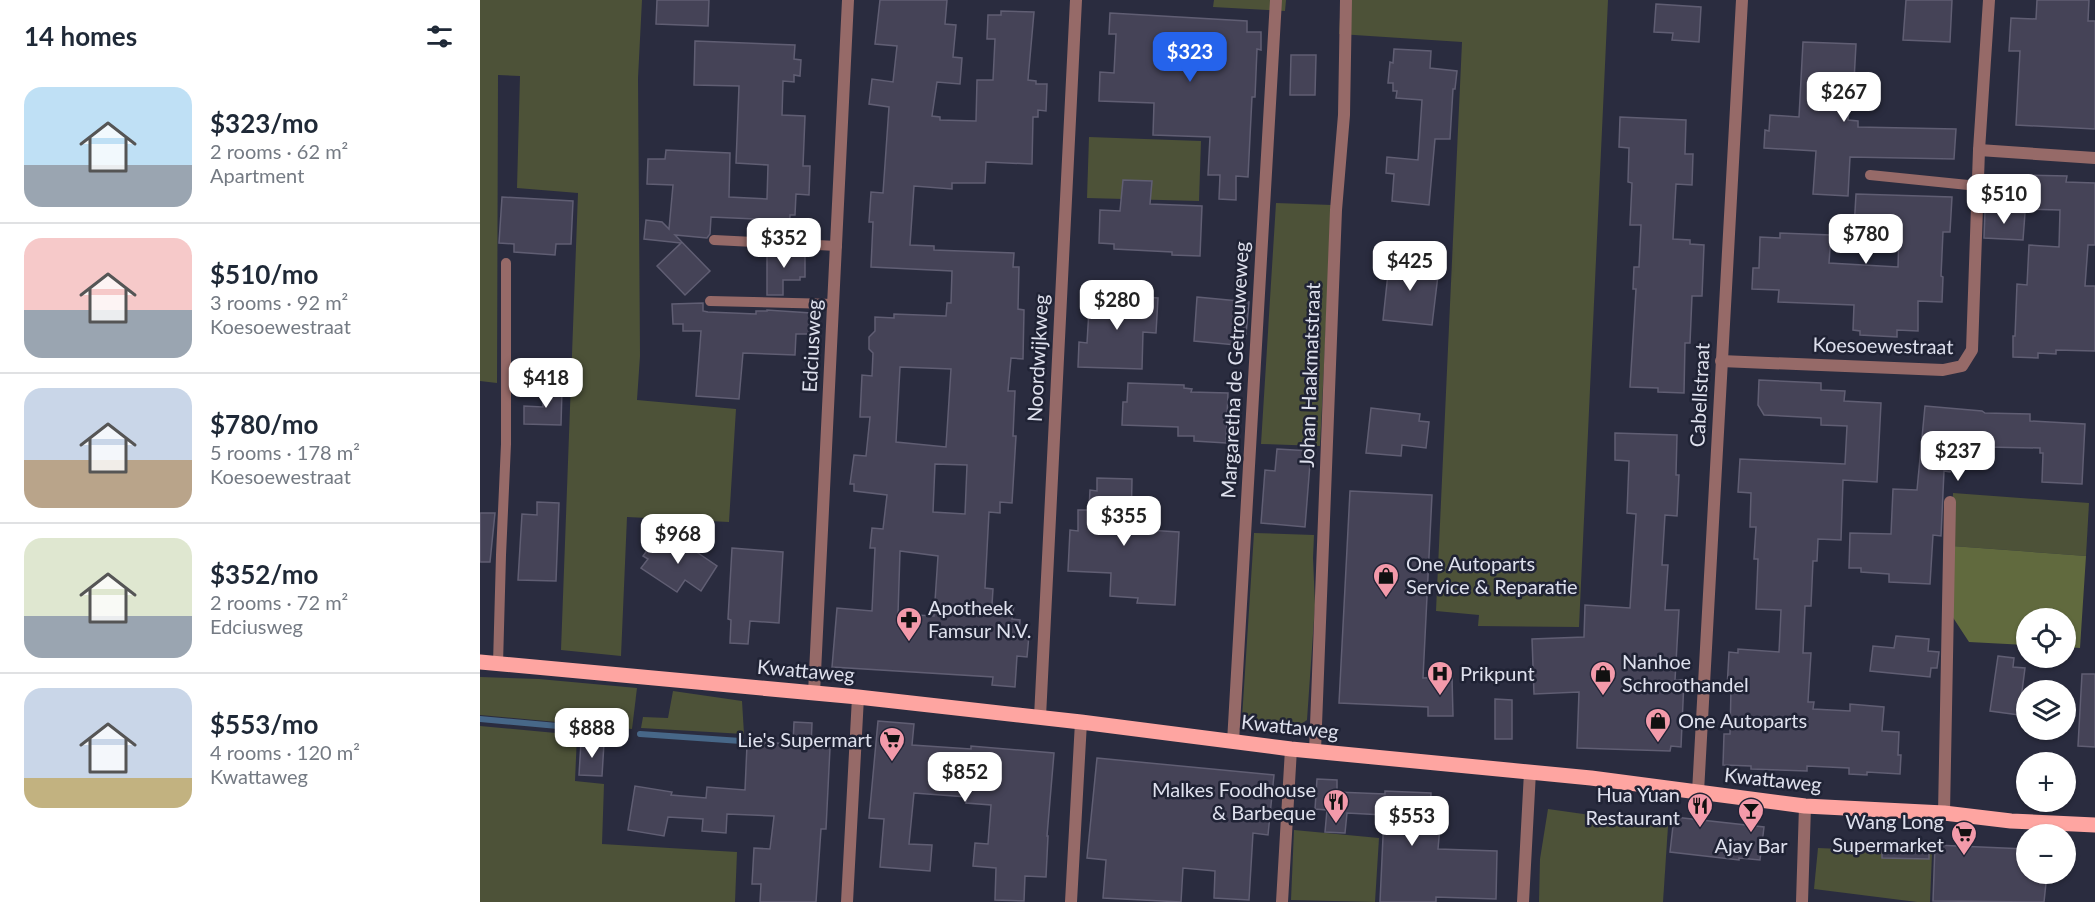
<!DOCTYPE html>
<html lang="en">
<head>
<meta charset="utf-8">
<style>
  body { margin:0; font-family:Lato,sans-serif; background:#f6f6f7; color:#1f2937; height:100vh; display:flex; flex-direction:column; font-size:22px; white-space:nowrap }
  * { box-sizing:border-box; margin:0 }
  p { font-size:20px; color:#747a83 }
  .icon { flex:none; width:33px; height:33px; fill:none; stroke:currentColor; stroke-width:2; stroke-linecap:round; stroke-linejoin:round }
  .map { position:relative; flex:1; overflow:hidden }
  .sheet { display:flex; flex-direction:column; background:#fff; width:480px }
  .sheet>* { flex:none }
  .buttons { position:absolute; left:1536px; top:608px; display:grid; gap:12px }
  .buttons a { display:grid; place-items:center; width:60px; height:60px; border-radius:50%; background:#fff; box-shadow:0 2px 4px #0004; font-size:30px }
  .price { position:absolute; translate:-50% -51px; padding:0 14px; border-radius:12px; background:#fff; color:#222; font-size:20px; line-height:39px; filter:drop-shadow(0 2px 3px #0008) }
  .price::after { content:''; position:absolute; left:50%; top:36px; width:18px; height:14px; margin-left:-9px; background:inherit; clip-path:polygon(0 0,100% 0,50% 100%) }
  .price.current { background:#2563eb; color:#fff }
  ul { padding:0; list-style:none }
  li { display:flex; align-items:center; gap:18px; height:150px; padding:0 24px }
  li+li { border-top:2px solid #e0e1e3 }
  li span { display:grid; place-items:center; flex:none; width:168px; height:120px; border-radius:18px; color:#555 }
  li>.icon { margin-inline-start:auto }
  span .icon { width:72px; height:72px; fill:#fffc; stroke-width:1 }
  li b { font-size:26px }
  h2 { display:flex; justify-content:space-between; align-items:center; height:72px; padding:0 24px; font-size:26px }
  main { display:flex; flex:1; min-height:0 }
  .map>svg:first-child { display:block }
</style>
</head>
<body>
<main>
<section class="sheet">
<h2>14 homes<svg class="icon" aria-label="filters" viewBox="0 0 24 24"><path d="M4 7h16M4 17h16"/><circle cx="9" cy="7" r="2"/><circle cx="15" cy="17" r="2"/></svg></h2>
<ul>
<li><span style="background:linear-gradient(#bfe0f5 65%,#9aa5b1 0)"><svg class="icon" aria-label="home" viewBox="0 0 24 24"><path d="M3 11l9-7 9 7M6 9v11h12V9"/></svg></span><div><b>$323/mo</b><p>2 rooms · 62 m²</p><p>Apartment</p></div></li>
<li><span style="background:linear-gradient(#f6c9c9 60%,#9aa5b1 0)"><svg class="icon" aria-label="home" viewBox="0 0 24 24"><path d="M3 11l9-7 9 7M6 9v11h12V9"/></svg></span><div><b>$510/mo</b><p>3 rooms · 92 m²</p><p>Koesoewestraat</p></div></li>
<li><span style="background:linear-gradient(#c9d6e8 60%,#b9a48a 0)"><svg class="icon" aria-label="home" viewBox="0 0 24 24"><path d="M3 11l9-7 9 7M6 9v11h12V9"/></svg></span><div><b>$780/mo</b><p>5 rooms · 178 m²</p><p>Koesoewestraat</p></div></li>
<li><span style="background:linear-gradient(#dfe7d0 65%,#9aa5b1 0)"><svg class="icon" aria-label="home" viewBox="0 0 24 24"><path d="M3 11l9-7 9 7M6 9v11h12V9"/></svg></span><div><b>$352/mo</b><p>2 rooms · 72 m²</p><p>Edciusweg</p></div></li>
<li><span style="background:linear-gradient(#c9d6e8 75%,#c2b280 0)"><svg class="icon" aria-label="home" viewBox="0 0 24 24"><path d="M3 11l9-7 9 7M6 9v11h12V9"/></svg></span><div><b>$553/mo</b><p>4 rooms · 120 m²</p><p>Kwattaweg</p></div></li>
</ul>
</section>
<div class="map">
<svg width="1615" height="902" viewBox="0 0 1615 902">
  <rect width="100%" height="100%" fill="#2a2c3f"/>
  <!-- green -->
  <g fill="#4d5238">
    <polygon points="0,0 162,0 158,78 160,356 157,400 256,409 249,522 147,517 141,656 81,650 98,193 37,188 40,76 18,75 17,383 0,381"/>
    <polygon points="734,0 806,0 805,11 733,7"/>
    <polygon points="861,0 1128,0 1099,627 998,626 999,615 956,611 982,42 859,34"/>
    <polygon points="609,137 721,141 719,201 607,198"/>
    <polygon points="796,203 852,205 840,446 781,444"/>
    <polygon points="1473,493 1609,503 1606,556 1472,546"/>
    <polygon points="774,533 834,535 833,558 835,605 827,720 821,724 763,720 762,718"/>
    <polygon points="0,677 59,679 157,688 152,729 0,715"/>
    <polygon points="193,691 262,701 264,734 161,728 163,717 188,718"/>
    <polygon points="0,726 97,735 95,781 124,784 122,844 257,852 255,902 0,902"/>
    <polygon points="1068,809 1188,826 1183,902 1059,902 1060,859"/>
    <polygon points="814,830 899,838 895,902 811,900"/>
    <polygon points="1338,848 1452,853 1450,902 1437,902 1334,889"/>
  </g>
  <!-- forest -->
  <polygon fill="#616a3e" points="1472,546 1606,556 1600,648 1586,647 1586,618 1546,618 1546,645 1489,642 1472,616"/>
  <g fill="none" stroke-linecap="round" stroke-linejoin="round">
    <!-- stream -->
    <g stroke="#476788" stroke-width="6">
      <polyline points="0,719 144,732"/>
      <polyline points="160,734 261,741"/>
    </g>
  </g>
  <!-- building -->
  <g fill="#454357" stroke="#605e73" stroke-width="1.5" fill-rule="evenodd">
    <polygon points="177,0 229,0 228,26 176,24"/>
    <path d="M400,0H467L465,24L476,25L473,57L482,58L480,84L457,82L452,116L460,117V120L496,121L497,80H513L515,39H507L508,15H521V11L554,12L548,80L556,81V84H567L566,111L558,110V117H553L552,164L506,162L505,183H472V189L434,186L430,245L454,246V250L534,253L533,267H539L538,309L544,310L543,359L531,358L528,391H535L533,436H536L532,503L520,502V513L509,512L505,588L513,589L512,605L534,606L532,619L540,620L539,634L549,635L547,657L537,656L535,687L512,685L513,677L352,667L357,608L392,611L395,548H390L392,528L403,529L407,495L374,491V484H370L374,455L386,456L390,417H380L382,375L392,376L393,353L389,349V337L395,331V317L414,318V314L466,316L467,303H471L472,271L391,267L393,222H389L391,192L403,193L409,107L389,104L392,79L413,82L417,46L395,44ZM420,367L471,369L466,447L416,442ZM455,464L487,465L485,514L453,512ZM420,551L458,556L454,616L418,614Z"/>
    <polygon points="1426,0 1472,0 1470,42 1423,40"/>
    <polygon points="1557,0 1609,0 1608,21 1615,21 1615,129 1536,125 1540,51 1529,51 1531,18 1556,19"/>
    <polygon points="1176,4 1221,7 1219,42 1192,40 1193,33 1174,32"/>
    <polygon points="630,13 767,21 767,32 781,32 781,50 777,49 775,97 772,97 768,177 756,176 756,200 739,199 740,175 728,175 730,137 673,135 674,103 619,101 620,72 634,73 636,34 629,34"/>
    <polygon points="215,41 315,45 314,59 321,60 320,76 314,75 314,82 303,81 302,115 325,116 323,166 330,166 329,195 316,194 315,215 310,215 309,236 274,232 275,219 231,217 230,234 227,238 195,235 230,271 205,295 177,266 201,243 164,239 166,220 182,222 189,229 193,185 167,184 168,159 185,159 186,150 250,153 249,197 287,199 288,165 256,163 259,86 214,85"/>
    <polygon points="1323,42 1376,44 1374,81 1369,80 1368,120 1378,121 1378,127 1476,129 1474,159 1370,157 1368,196 1333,194 1336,151 1284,148 1285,130 1289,131 1290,115 1319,117"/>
    <polygon points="914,49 951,51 950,68 977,71 975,89 973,89 970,139 955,139 949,205 912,201 914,174 906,173 907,157 938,160 942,100 916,98 917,91 913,91 913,83 908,83 910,62 913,63"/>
    <polygon points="811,55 836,55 835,95 810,95"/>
    <polygon points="1140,117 1206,120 1205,154 1213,154 1212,185 1196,184 1193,239 1210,240 1210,244 1224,245 1222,296 1212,296 1210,343 1205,343 1204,393 1178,392 1178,388 1150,387 1156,289 1153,289 1154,267 1159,267 1161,225 1150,225 1152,183 1148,182 1149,148 1139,147"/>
    <polygon points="1537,175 1587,176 1586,182 1615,183 1615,245 1608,245 1605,286 1615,286 1615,351 1576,350 1576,354 1558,353 1558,358 1533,357 1533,336 1535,336 1537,284 1547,285 1549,245 1579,247 1580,210 1536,209"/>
    <polygon points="643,180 672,181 670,204 722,206 720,256 692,255 692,252 634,249 634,244 619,243 620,210 640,211"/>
    <polygon points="1376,194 1472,197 1470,232 1463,232 1461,276 1463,277 1462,302 1438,301 1438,331 1417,330 1417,337 1380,335 1380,331 1373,330 1374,305 1298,302 1299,290 1272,289 1273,268 1279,268 1280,237 1300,238 1300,233 1351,235 1349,263 1418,267 1419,231 1374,229"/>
    <polygon points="22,197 93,201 91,244 76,244 75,255 34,252 34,244 19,243"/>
    <polygon points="1505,211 1545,213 1543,240 1504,238"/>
    <polygon points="287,250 325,252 325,277 320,277 320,280 303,280 303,295 287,295"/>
    <polygon points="910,255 926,257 925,263 959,267 952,325 903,320"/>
    <polygon points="610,293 678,298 676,333 663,332 662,369 598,367 599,342 607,343"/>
    <polygon points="717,297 769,302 766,334 757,333 756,345 714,341"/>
    <polygon points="223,303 223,311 228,312 276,314 276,311 287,311 287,310 331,313 330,334 316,334 315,355 263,353 259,399 216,396 221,331 203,331 203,324 193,324 192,304"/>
    <polygon points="1279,380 1341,383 1341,390 1365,391 1364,401 1401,403 1397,482 1363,480 1361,540 1338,539 1337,561 1333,561 1331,606 1325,606 1323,653 1331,653 1328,702 1334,702 1333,709 1370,711 1370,704 1404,707 1402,731 1419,732 1418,755 1421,755 1420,774 1387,772 1387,775 1369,774 1369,768 1327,766 1327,771 1271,769 1271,766 1243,765 1244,734 1250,734 1251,689 1247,689 1249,652 1258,653 1258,649 1299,652 1301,610 1276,609 1278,559 1274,559 1276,527 1270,527 1271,493 1258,492 1260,459 1365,464 1367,426 1341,425 1341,418 1284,415 1278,405"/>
    <polygon points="648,383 704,385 704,388 712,389 711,392 748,393 746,443 714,441 714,436 698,436 698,427 642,425 643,402 647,402"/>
    <polygon points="63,388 82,389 81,425 44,424 44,406 63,407"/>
    <polygon points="1445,406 1502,411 1505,413 1550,414 1550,421 1605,424 1602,484 1562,482 1563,453 1560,453 1560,448 1506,447 1505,469 1471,468 1470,472 1464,471 1461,536 1453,535 1450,584 1409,582 1409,574 1381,572 1381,568 1369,568 1370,533 1411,534 1413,489 1437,490"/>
    <polygon points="891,408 940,414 939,421 949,422 946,448 922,445 921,456 886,453"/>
    <polygon points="1135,433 1197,435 1196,475 1199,475 1197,516 1185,515 1182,565 1188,565 1185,610 1199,610 1195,680 1204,680 1201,747 1191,746 1190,751 1097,748 1099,692 1054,694 1052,639 1104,637 1105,605 1150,608 1156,514 1147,513 1149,461 1135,460"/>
    <polygon points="797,449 831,451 825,527 781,523 785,470 795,471"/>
    <polygon points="617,478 652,479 651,529 699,532 695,605 657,603 658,598 630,596 631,573 588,571 590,530 598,531 598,510 609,510 610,490 617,491"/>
    <polygon points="870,491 952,495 943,678 972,677 973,716 948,716 948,707 859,703"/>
    <polygon points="57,502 79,503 76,581 38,580 42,514 57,515"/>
    <polygon points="0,513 15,513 10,562 0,562"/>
    <polygon points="193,536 237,566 221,591 205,580 197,592 161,568 168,559 163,556 173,542 184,549"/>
    <polygon points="252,548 303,552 299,623 270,621 268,644 250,643 251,620 248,619"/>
    <polygon points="1416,636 1449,639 1448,651 1459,652 1457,668 1451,668 1450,677 1390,671 1393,646 1414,648"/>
    <polygon points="1518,656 1534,658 1533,667 1545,668 1539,715 1510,711"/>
    <polygon points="1602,674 1615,674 1615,747 1598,746"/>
    <polygon points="1015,699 1032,700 1032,739 1015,739"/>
    <polygon points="398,721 434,724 432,745 491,749 491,746 574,753 567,836 568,836 566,877 545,876 544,901 515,900 516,868 493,866 495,843 508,844 511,805 486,803 487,797 434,793 429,844 452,845 450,871 400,867 404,819 389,818"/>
    <polygon points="314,722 332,723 331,747 350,748 346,829 341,829 336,902 280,902 281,884 272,884 274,848 290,849 294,816 247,814 246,833 222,831 223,819 188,817 184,836 148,830 155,786 192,792 191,795 226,798 227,787 265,790 267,745 275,746 276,742 313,744"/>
    <polygon points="101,742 124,743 122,776 99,775"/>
    <polygon points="617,758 794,775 788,835 773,833 769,900 734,898 735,871 703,868 701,902 623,898 626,860 607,858"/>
    <polygon points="837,779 857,780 857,792 905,794 905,791 951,793 950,826 960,826 958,849 1017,851 1016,899 956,897 956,902 900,902 904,815 867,813 865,833 845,832 847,810 835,809"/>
    <polygon points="1194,817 1284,827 1280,860 1259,858 1259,860 1190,852"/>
    <polygon points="1402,841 1449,843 1449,859 1402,858"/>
    <polygon points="1455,845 1546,849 1546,873 1567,873 1564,902 1453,901"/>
  </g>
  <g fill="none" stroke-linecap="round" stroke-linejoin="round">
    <!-- lane -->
    <g stroke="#966a68" stroke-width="10">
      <polyline points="1390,175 1498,186"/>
      <polyline points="234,240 357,246"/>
      <polyline points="230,301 354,304"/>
      <polyline points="18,664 21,555 26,444 26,263"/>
    </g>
    <!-- street -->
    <g stroke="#966a68" stroke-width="12">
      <polyline points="1499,150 1615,158"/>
      <polyline points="1241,361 1463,370 1482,366 1492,350 1499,150 1509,0"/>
      <polyline points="334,693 368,0"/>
      <polyline points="560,717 596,0"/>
      <polyline points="753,742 796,0"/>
      <polyline points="835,751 856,210 864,115 866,0"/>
      <polyline points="1218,792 1262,0"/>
      <polyline points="1464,813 1470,502"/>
      <polyline points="367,902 378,697"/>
      <polyline points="591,902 601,722"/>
      <polyline points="802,902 811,749"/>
      <polyline points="1043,902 1050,772"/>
      <polyline points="1322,902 1325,806"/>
    </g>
    <!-- primary -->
    <polyline stroke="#fea5a1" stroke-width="15" points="0,662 378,697 601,722 811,749 1111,778 1325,806 1464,813 1531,821 1615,825"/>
  </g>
  <!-- icons -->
  <defs>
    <symbol id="shop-pin" viewBox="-11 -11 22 30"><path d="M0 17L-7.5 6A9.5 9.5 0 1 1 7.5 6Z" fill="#f39aaa" stroke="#202335"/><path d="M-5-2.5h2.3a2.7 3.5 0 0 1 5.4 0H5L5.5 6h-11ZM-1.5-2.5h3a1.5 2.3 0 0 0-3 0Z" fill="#111"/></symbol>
    <symbol id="pharmacy-pin" viewBox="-11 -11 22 30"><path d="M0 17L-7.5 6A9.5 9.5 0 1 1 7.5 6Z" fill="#f39aaa" stroke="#202335"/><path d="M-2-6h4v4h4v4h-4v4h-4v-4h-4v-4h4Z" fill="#111"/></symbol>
    <symbol id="hospital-pin" viewBox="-11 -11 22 30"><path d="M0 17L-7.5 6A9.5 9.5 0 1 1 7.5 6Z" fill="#f39aaa" stroke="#202335"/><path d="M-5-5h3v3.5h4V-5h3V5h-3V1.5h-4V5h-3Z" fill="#111"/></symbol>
    <symbol id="supermarket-pin" viewBox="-11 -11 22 30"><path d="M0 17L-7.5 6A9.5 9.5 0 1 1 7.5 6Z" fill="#f39aaa" stroke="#202335"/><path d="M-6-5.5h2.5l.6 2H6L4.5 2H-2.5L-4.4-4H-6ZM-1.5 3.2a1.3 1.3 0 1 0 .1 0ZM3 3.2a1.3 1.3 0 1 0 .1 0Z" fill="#111"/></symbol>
    <symbol id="restaurant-pin" viewBox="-11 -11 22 30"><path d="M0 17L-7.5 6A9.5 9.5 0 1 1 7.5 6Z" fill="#f39aaa" stroke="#202335"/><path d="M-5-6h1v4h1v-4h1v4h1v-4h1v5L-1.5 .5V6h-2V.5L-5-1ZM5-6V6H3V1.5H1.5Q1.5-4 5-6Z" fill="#111"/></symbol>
    <symbol id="bar-pin" viewBox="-11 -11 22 30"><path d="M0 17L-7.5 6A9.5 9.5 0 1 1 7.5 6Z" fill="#f39aaa" stroke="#202335"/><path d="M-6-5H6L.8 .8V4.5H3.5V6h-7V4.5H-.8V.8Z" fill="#111"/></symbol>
  </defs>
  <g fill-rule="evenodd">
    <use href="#shop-pin" x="891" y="561" width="30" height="40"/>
    <use href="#pharmacy-pin" x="414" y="605" width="30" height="40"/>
    <use href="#hospital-pin" x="945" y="659" width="30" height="40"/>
    <use href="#shop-pin" x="1108" y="659" width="30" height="40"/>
    <use href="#shop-pin" x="1163" y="706" width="30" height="40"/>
    <use href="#supermarket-pin" x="397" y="725" width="30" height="40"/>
    <use href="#restaurant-pin" x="841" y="787" width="30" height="40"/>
    <use href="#restaurant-pin" x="1205" y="791" width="30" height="40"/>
    <use href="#bar-pin" x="1256" y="796" width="30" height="40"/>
    <use href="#supermarket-pin" x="1469" y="819" width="30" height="40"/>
  </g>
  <g text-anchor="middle" stroke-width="5" stroke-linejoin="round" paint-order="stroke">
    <!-- street labels -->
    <g font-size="20" fill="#dee0ed" stroke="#202335">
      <text transform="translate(332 346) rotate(-87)" y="7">Edciusweg</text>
      <text transform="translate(1403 346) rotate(1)" y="7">Koesoewestraat</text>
      <text transform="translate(558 358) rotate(-87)" y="7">Noordwijkweg</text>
      <text transform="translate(755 370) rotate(-87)" y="7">Margaretha de Getrouweweg</text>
      <text transform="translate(830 375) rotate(-88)" y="7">Johan Haakmatstraat</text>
      <text transform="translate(1220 395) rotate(-87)" y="7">Cabellstraat</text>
      <text transform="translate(326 671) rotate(5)" y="7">Kwattaweg</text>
      <text transform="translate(810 727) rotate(6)" y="7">Kwattaweg</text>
      <text transform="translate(1293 780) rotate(6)" y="7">Kwattaweg</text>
    </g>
    <!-- poi labels -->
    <g font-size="20" fill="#dee0ed" stroke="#202335" text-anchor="start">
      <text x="926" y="571">One Autoparts<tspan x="926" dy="23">Service &amp; Reparatie</tspan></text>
      <text x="448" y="615">Apotheek<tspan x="448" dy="23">Famsur N.V.</tspan></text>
      <text x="1142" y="669">Nanhoe<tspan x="1142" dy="23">Schroothandel</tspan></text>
      <text x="980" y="681">Prikpunt</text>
      <text x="1198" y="728">One Autoparts</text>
      <text x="392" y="747" text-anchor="end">Lie's Supermart</text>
      <text x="836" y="797" text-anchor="end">Malkes Foodhouse<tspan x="836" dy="23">&amp; Barbeque</tspan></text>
      <text x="1200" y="802" text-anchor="end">Hua Yuan<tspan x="1200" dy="23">Restaurant</tspan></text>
      <text x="1464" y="829" text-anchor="end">Wang Long<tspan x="1464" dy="23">Supermarket</tspan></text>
      <text x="1271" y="853" text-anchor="middle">Ajay Bar</text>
    </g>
  </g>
</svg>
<div class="buttons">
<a><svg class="icon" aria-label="locate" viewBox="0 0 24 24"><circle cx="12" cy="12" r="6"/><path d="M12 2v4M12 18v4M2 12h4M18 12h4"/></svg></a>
<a><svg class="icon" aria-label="layers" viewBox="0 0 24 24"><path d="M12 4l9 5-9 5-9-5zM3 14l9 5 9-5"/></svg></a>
<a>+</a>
<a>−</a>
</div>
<b class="price current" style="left:710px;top:83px">$323</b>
<b class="price" style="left:1364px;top:123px">$267</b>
<b class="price" style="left:1524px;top:225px">$510</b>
<b class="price" style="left:1386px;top:265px">$780</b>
<b class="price" style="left:304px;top:269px">$352</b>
<b class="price" style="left:930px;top:292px">$425</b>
<b class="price" style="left:637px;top:331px">$280</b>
<b class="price" style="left:66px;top:409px">$418</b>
<b class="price" style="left:1478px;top:482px">$237</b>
<b class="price" style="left:644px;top:547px">$355</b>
<b class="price" style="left:198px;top:565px">$968</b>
<b class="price" style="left:112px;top:759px">$888</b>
<b class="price" style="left:485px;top:803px">$852</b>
<b class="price" style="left:932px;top:847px">$553</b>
</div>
</main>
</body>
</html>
